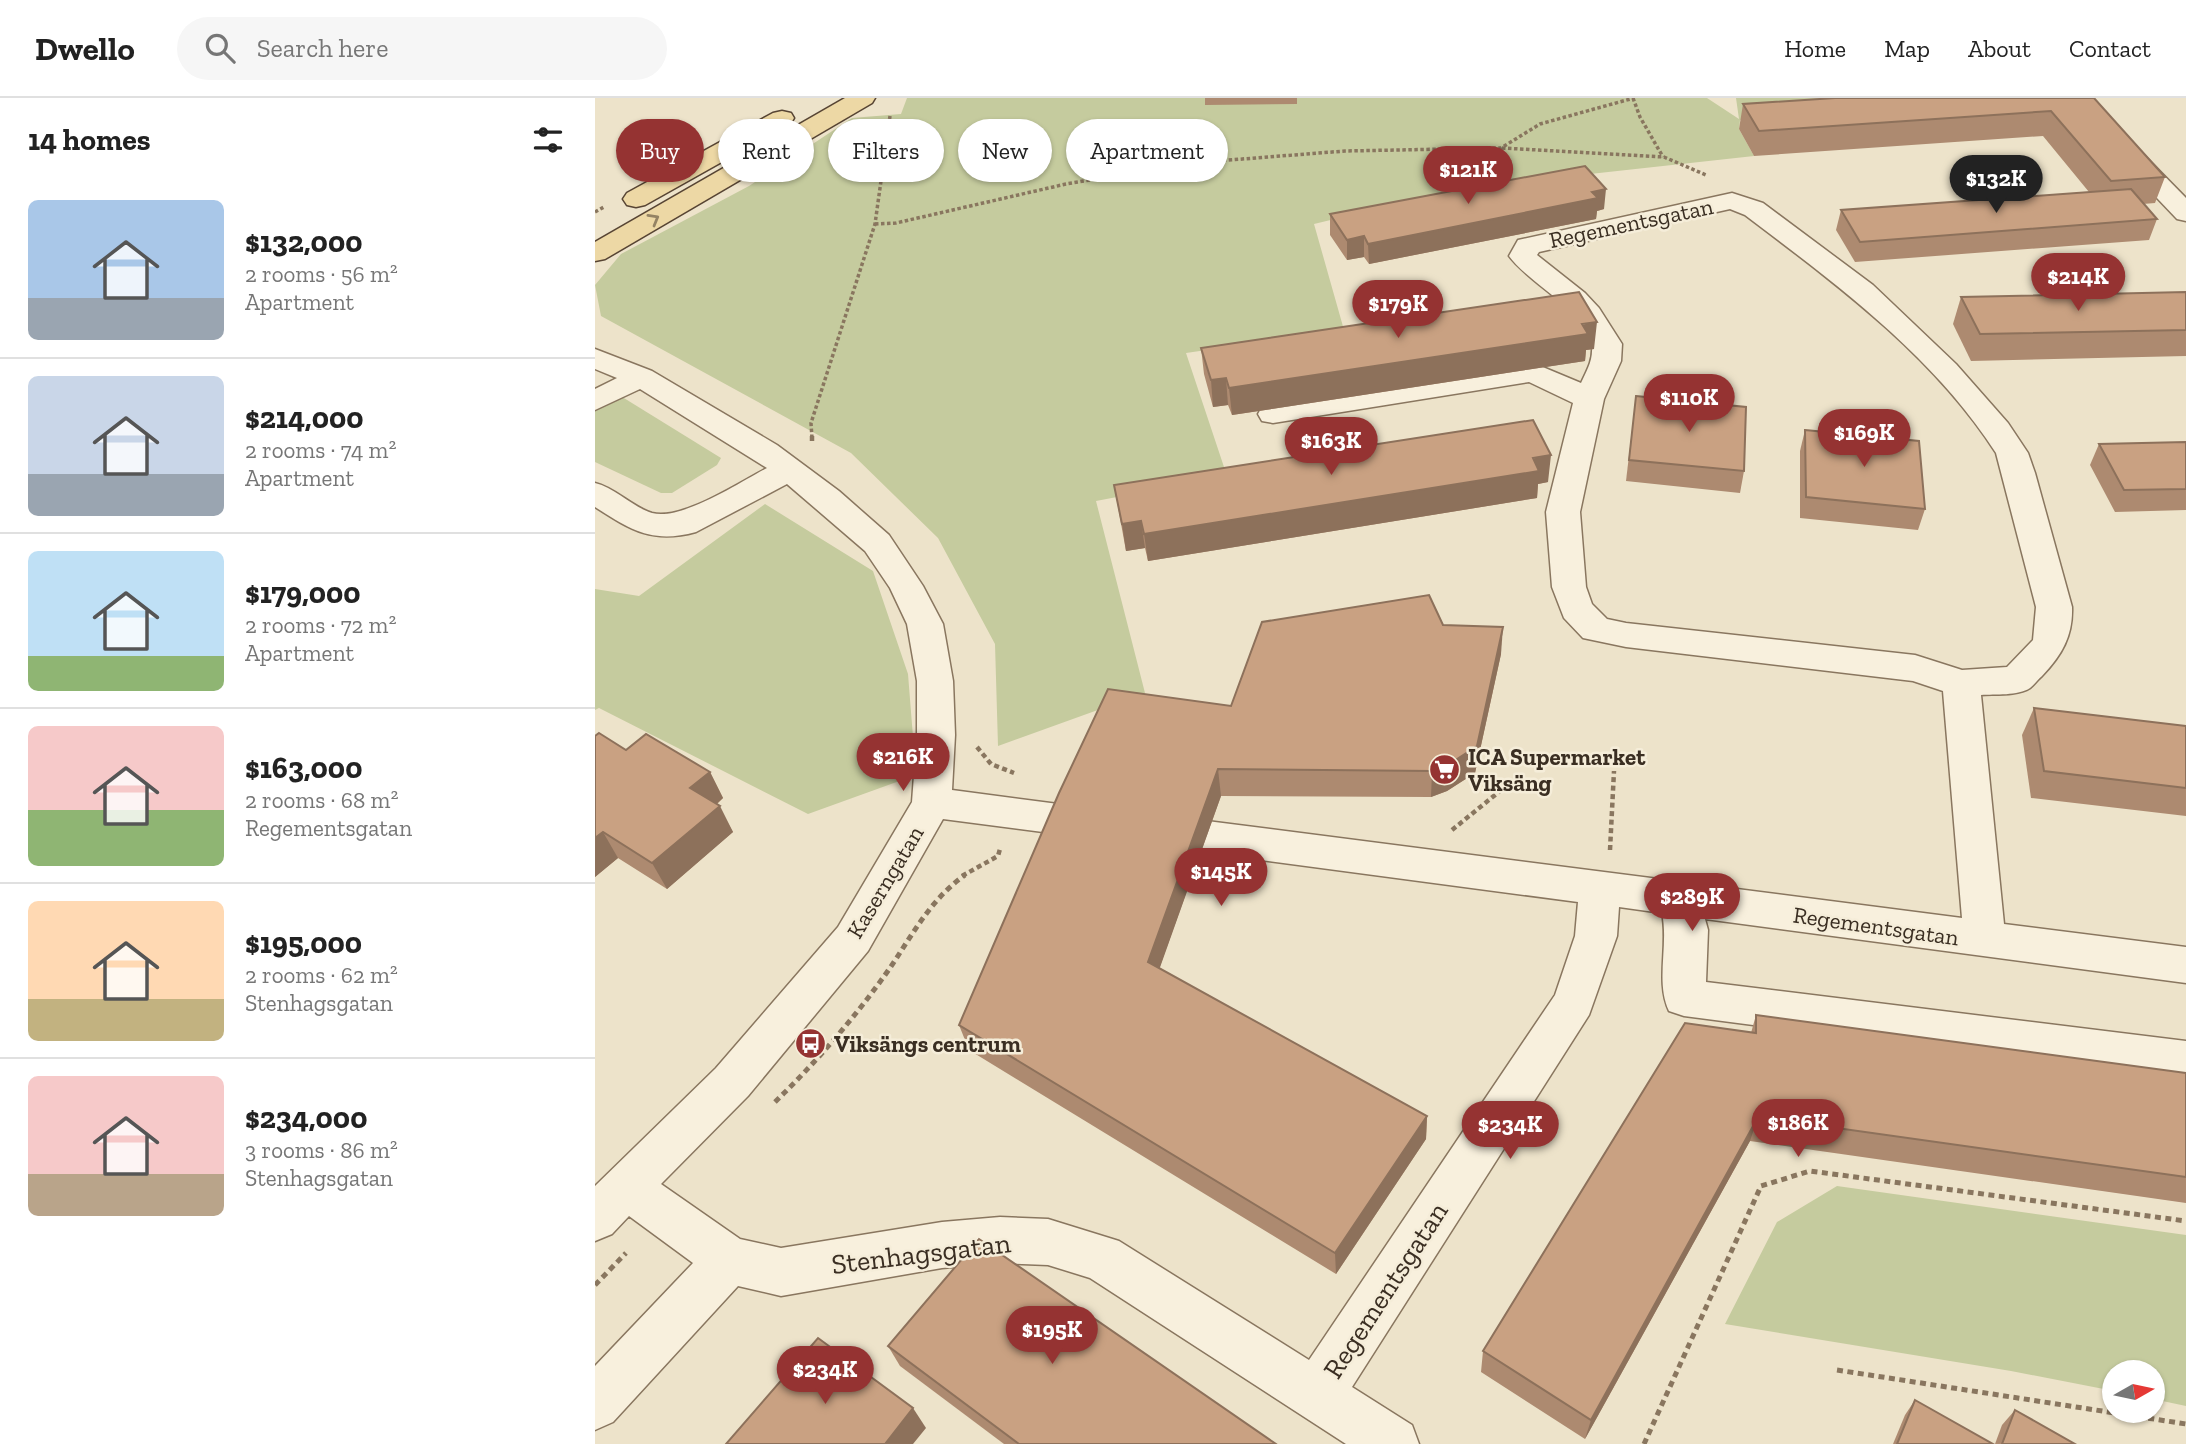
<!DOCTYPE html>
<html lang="en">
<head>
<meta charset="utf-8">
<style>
  body { margin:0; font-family:"Zilla Slab",serif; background:#f6f6f6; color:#222; height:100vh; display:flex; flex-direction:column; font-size:26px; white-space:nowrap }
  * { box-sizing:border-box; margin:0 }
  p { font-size:23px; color:#767676 }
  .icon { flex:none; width:38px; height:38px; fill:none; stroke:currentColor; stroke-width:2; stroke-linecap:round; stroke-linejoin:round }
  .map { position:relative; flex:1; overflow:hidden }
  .drawer { display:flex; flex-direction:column; background:#fff; width:595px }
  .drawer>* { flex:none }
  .top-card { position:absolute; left:21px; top:21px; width:665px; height:63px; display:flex; gap:14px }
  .needle { width:46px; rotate:81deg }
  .buttons { position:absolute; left:1507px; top:1262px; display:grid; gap:14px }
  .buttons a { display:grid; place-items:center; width:63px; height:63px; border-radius:50%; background:#fff; box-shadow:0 2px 5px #0004; font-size:35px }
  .price { position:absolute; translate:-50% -60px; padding:0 16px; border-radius:24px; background:#953332; color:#fff; font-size:23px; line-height:46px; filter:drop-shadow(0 2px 4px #0008) }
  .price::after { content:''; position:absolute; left:50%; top:42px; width:21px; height:16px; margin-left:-10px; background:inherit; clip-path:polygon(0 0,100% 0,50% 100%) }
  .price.on { background:#222; color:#fff }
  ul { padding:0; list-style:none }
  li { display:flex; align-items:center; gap:21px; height:175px; padding:0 28px }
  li+li { border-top:2px solid #e0e0e0 }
  li span { display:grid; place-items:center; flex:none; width:196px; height:140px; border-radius:10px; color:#555 }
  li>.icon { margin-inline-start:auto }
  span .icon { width:84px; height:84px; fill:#fffc; stroke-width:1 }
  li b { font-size:30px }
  h2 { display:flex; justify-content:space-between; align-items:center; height:84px; padding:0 28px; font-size:30px }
  .tag { padding:0 24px; border-radius:32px; background:#fff; box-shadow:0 2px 5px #0004; font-size:24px; line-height:63px }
  .tag.on { background:#953332; color:#fff }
  header { display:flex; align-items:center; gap:42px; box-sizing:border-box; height:98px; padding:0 35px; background:#fff; border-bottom:2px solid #e0e0e0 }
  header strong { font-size:33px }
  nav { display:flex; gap:38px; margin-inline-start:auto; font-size:24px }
  .search { width:490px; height:63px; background:#f6f6f6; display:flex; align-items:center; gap:18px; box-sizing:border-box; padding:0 24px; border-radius:38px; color:#767676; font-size:26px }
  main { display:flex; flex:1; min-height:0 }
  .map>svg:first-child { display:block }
</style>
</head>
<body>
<header>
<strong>Dwello</strong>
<div class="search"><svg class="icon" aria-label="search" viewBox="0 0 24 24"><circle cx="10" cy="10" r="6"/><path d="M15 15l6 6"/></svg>Search here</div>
<nav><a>Home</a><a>Map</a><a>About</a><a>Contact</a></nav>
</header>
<main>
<section class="drawer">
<h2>14 homes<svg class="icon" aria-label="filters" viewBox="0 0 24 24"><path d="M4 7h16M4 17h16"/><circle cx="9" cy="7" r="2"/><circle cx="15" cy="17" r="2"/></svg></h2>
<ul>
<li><span style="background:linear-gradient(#a9c7e8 70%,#9aa5b1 0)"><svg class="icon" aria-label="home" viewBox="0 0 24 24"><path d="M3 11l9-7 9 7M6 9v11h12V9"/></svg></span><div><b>$132,000</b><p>2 rooms · 56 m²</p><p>Apartment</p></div></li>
<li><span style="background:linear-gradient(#c9d6e8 70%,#9aa5b1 0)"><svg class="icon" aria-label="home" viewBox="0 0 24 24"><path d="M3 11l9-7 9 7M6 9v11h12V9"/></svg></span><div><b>$214,000</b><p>2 rooms · 74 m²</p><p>Apartment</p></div></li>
<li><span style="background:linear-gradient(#bfe0f5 75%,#8fb573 0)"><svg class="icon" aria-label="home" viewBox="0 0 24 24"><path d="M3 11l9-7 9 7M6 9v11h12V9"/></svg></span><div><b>$179,000</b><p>2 rooms · 72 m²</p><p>Apartment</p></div></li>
<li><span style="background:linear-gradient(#f6c9c9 60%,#8fb573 0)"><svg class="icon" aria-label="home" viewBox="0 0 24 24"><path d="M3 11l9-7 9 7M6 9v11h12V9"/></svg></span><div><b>$163,000</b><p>2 rooms · 68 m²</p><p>Regementsgatan</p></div></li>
<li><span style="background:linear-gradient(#ffd9b3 70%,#c2b280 0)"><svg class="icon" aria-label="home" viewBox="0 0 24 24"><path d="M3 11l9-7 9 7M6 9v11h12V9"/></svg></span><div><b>$195,000</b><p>2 rooms · 62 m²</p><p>Stenhagsgatan</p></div></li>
<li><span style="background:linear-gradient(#f6c9c9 70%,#b9a48a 0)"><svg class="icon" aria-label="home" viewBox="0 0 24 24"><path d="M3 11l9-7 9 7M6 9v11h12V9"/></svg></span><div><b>$234,000</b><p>3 rooms · 86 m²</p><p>Stenhagsgatan</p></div></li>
</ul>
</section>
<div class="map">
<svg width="1591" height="1346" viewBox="0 0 1591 1346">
  <rect width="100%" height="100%" fill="#ede3ca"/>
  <!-- green -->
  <g fill="#c5cb9e">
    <polygon points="312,0 1112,0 1144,21 1141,0 1348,0 1145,22 1144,31 1159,58 868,90 719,126 749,232 591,255 632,378 501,403 550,595 403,648 400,546 343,440 256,355 6,218 0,187 26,156 154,88 257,20 306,16"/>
    <polygon points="24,297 126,360 122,367 77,395 66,395 0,364 0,309"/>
    <polygon points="170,406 278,473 313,576 321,677 213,716 4,610 0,612 0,491 44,498"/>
    <polygon points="1242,1088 1591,1137 1591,1308 1558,1301 1558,1274 1519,1274 1519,1293 1416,1273 1130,1226 1182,1124"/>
  </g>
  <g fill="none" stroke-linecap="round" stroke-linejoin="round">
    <defs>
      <g id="minor">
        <polygon points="1529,43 1538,46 1591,100 1591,123 1582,121 1520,56 1516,51 1520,46"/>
        <path d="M1137,95L1168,105L1278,187L1361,266L1413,325L1433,355L1440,375L1477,509C1478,538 1467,557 1447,578C1443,581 1439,587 1435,590C1423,598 1400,596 1386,597L1409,826L1591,849V885L1110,821L1113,832L1111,884L1591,943V983L1089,918L1074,913C1060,884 1074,847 1067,815L1024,809L1022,838L994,917L757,1289L817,1327L824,1346H751L495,1180L453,1167L405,1165L347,1170L186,1198L143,1188L18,1324L0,1332V1268L98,1165L34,1118L17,1136L0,1143V1088L121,970L243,829L317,704L322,637V583L312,526L295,490L270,453L192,386L101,434C57,446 36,432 0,409V385C21,390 37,409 57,415C87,423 145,384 172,370L45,291L0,312V291L22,280L0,271V251L57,273L182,347L244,393L294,437L328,488L348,526L358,583L360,637L357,692L471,707L485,711L491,722L485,733L471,737L348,721L273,853L153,998L66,1086L145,1141L186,1150L347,1124L405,1119L453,1121L524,1143L714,1262L960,897L980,838L983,804L612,755L598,750L592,739L598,728L612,723L1367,820L1348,593L1318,583L1031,549L988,540L969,520L957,489L951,414L978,305L934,284L678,325L667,323L663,316L667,309L678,307L938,265L986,285C991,274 998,263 997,249C996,216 933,185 914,158L923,142ZM1135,111L1150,117C1241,186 1338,257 1401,355L1441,509L1438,542L1412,569L1367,572L1320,557L1031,525L1012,521L997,506L991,489L985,414L1009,301L1026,263L1027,246L1004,210L990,195L942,157L944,154Z"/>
      </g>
      <g id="major">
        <polygon points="250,0 280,0 277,5 10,161 0,163 0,144"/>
        <polygon points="187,13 196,15 199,20 196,25 50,107 41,109 32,107 28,101 32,95 178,15"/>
      </g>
    </defs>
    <!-- minor casing -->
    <use href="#minor" stroke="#89765f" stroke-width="3"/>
    <!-- major casing -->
    <use href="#major" stroke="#574433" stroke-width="3"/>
    <!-- path-far2 -->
    <g stroke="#89765f" stroke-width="3.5" stroke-dasharray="3.5 2.5" stroke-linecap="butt">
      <polyline points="1038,0 1045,19 1068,59"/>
      <polyline points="907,50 1069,59 1111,77"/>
      <polyline points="0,114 9,109"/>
      <polyline points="280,126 301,125 471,86 596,65 750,53 906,50 945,26 1039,0"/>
      <polyline points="217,340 216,325 280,126 295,18"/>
    </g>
    <!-- path-far1 -->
    <g stroke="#89765f" stroke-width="4.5" stroke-dasharray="5 3.5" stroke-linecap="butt">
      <polyline points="217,338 217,344"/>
      <polyline points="382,649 396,666 419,675"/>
      <polyline points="857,732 916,684"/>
      <polyline points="1015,752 1019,673"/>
      <polyline points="367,778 403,758 405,751"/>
    </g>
    <!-- path -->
    <g stroke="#89765f" stroke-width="5" stroke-dasharray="6 4.5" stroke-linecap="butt">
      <path d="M180,1004C220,965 257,923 290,877C315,842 333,803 370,777"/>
      <polyline points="0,1187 31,1155"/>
      <polyline points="1242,1272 1591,1326"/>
      <polyline points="1049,1346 1166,1088 1215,1073 1591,1123"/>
    </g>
    <!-- minor -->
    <use href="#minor" fill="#f8f0dd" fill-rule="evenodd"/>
    <!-- major -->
    <use href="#major" fill="#edd8a5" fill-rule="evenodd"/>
  </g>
  <!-- wall -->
  <g fill="#ad8a70">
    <polygon points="610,0 702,0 702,6 610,7"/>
    <polygon points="1499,0 1570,79 1560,105 1548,106 1562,121 1554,142 1260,164 1241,132 1246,112 1494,94 1448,38 1159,58 1144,31 1148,6"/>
    <polygon points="1009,111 1002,113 1001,121 774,166 769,159 752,162 735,137 735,116"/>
    <polygon points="1591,194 1591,258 1376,263 1358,226 1366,199"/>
    <polygon points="606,250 999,251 991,252 990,263 637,317 633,307 618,309 609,276"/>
    <polygon points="1041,298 1149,373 1145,395 1031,383"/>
    <polygon points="1210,332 1330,411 1323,432 1205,420 1205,353"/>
    <polygon points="1591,344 1591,412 1520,414 1495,367 1504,346"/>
    <polygon points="953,384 943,386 942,400 553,463 550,450 531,453 519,387"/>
    <polygon points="848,527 906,556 880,675 852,693 836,699 626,698 564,871 832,1018 831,1041 741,1176 374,952 364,927 636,608"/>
    <polygon points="1439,610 1591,628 1591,718 1436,700 1427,637"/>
    <polygon points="0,638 31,652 115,674 128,700 122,706 138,734 72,791 23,760 0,779"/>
    <polygon points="1161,917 1591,975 1591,1105 1155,1043 990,1341 886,1274 888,1253 1156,935"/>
    <polygon points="293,1248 681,1346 409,1346 305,1268"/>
    <polygon points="1320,1302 1398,1346 1298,1346 1310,1317"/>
    <polygon points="1420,1312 1480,1346 1400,1346 1407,1327"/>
  </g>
  <!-- shaded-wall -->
  <g fill="#8d715b">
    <polygon points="1011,91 1009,111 1002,113 1001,121 774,166 773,146"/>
    <polygon points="769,138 769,159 752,162 752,142"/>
    <polygon points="1002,224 999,251 991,252 990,263 637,317 634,290"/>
    <polygon points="631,280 633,307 618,309 616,282"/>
    <polygon points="956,357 953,384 943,386 942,400 553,463 549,436"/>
    <polygon points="546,423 550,450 531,453 527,426"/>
    <polygon points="908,529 906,556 880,675 852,693 836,699 837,673"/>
    <polygon points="623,671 626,698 558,889 553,864"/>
    <polygon points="115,674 128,700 109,717 95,690"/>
    <polygon points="125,708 138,734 72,791 57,765"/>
    <polygon points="8,734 23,760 0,779 0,740"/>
    <polygon points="832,1018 831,1041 741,1176 740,1155"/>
    <polygon points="1163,1019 1155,1043 990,1341 996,1322"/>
    <polygon points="318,1310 331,1330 318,1346 290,1346"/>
  </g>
  <!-- building -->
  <g fill="#c9a182" stroke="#8d715b" stroke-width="2">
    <polygon points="1240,0 1499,0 1570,79 1516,83 1456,13 1164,33 1148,6"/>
    <polygon points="990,68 1011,91 997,94 1003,100 773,146 769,138 752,142 735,116"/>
    <polygon points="1536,91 1562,121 1265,144 1246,112"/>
    <polygon points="984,194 1002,224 987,226 993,236 634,290 631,280 616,282 606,250"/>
    <polygon points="1591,194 1591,232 1385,236 1366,199"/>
    <polygon points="1041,298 1151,309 1149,373 1034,362"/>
    <polygon points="938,322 956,357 938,360 944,373 549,436 546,423 527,426 519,387"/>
    <polygon points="1210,332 1324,343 1330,411 1211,399"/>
    <polygon points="1591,344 1591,391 1529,392 1504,346"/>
    <polygon points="834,497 848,527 908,529 882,648 853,667 837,673 623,671 553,864 832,1018 740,1155 364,927 464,695 513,591 636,608 667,524"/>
    <polygon points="1439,610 1591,628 1591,690 1449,673"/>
    <polygon points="4,635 31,652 51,636 115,674 95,690 125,708 57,765 8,734 0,740 0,638"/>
    <polygon points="1161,917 1591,975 1591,1079 1163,1019 996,1322 888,1253 1090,925 1161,935"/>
    <polygon points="384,1141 681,1346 424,1346 293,1248"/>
    <polygon points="223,1240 318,1310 290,1346 131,1346"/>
    <polygon points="1320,1302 1398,1346 1302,1346"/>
    <polygon points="1420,1312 1480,1346 1407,1346"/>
  </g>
  <!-- one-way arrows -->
  <defs><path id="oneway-chevron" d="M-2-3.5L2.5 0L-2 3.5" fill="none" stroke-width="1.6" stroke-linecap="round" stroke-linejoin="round" transform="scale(1.75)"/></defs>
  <use stroke="#948364" href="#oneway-chevron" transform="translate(59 121) rotate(-30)"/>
  <!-- icons -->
  <defs>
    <symbol id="supermarket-disc" viewBox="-11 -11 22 22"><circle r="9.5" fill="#953332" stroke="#f5edd9"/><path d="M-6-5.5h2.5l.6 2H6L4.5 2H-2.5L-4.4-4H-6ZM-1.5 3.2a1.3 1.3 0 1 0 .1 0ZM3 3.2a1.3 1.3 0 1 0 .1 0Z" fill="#fff"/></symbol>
    <symbol id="bus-disc" viewBox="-11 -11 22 22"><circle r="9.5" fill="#953332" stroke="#f5edd9"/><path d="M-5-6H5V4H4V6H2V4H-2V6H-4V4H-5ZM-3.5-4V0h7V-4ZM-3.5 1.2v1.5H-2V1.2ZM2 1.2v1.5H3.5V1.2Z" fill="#fff"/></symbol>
  </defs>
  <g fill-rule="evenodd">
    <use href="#supermarket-disc" x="832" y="654" width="35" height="35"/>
    <use href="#bus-disc" x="198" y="928" width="35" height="35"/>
  </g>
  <g text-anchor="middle" stroke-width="5" stroke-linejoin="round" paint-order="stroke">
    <!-- street labels -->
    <g font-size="23" fill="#3a2e22" stroke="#f5edd9">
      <text transform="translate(1036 125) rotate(-12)" y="8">Regementsgatan</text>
      <text transform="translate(290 784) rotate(-59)" y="8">Kaserngatan</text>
      <text transform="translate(1281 828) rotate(8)" y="8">Regementsgatan</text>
    </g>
    <!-- poi labels -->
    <g font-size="23" font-weight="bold" fill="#3a2e22" stroke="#f5edd9" text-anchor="start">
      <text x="873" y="667">ICA Supermarket<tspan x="873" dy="26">Viksäng</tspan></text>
      <text x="239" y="954">Viksängs centrum</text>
    </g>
    <!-- near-street labels -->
    <g font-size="28" fill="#3a2e22" stroke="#f5edd9">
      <text transform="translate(326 1155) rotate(-7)" y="10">Stenhagsgatan</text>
      <text transform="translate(790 1192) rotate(-57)" y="10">Regementsgatan</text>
    </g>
  </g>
</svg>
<div class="buttons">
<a><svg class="needle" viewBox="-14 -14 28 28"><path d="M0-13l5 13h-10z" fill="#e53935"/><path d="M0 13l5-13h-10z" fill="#767676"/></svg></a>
</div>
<b class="price" style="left:873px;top:108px">$121K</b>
<b class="price on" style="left:1401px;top:117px">$132K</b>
<b class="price" style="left:1483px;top:215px">$214K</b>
<b class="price" style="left:803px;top:242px">$179K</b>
<b class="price" style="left:1094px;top:336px">$110K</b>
<b class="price" style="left:1269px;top:371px">$169K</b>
<b class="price" style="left:736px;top:379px">$163K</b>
<b class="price" style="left:308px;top:695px">$216K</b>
<b class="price" style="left:626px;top:810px">$145K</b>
<b class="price" style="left:1097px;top:835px">$289K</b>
<b class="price" style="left:1203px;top:1061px">$186K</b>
<b class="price" style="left:915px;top:1063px">$234K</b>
<b class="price" style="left:457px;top:1268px">$195K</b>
<b class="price" style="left:230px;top:1308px">$234K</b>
<div class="top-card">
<a class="tag on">Buy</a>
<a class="tag">Rent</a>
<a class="tag">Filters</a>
<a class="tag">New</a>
<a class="tag">Apartment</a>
</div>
</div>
</main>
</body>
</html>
